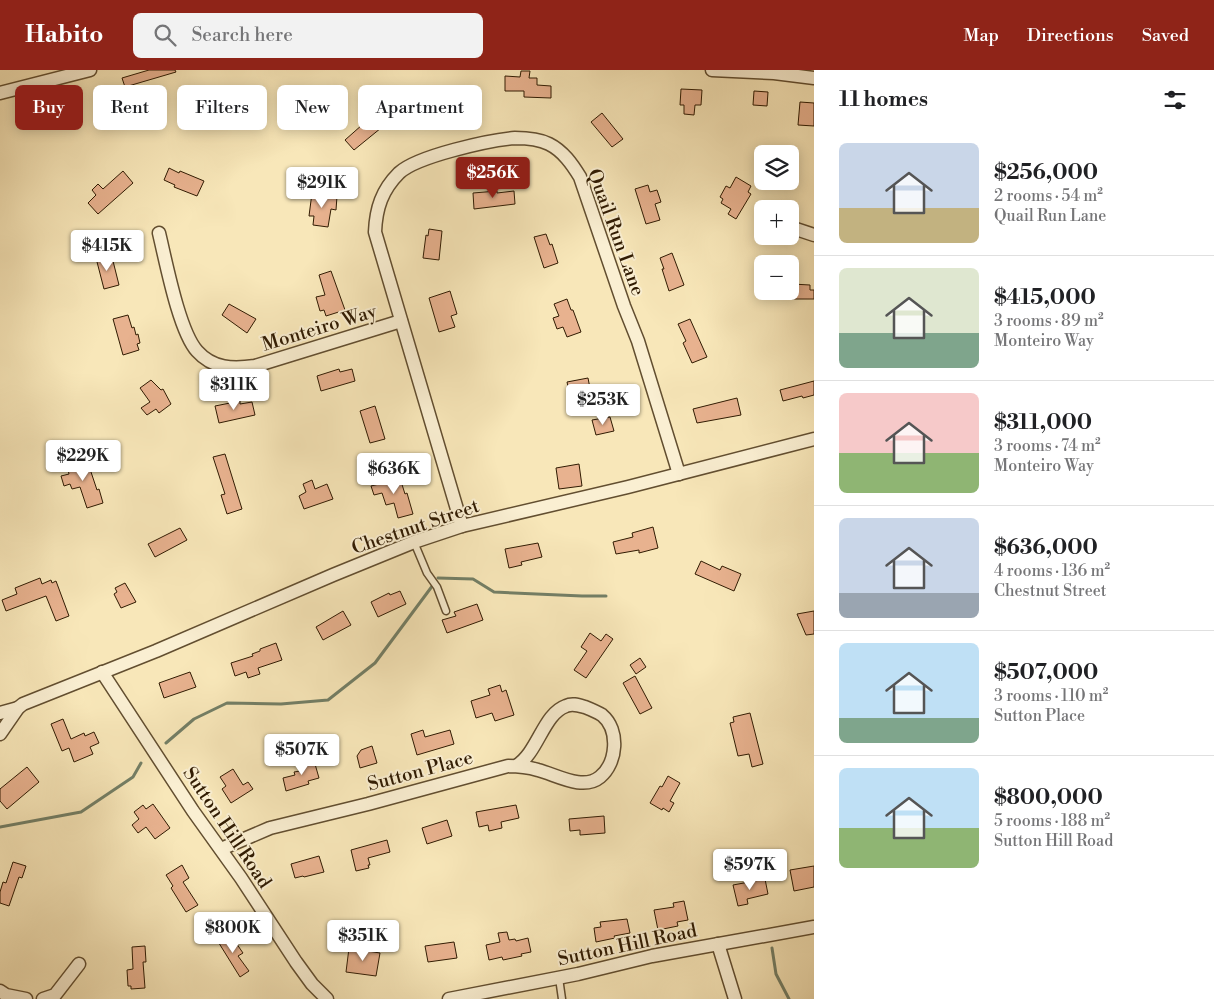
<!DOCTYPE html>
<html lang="en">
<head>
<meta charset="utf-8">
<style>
  body { margin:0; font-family:"Libre Bodoni",serif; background:#f2f2f2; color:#202124; height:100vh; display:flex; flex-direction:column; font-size:19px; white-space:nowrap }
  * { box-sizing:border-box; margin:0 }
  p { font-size:16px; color:#757577 }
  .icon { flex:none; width:28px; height:28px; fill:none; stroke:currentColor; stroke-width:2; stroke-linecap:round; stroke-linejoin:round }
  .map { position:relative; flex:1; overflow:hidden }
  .side { display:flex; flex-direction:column; background:#fff; width:400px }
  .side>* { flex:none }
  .top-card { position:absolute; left:15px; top:15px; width:475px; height:45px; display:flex; gap:10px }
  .buttons { position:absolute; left:754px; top:75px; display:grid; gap:10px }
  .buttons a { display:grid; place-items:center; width:45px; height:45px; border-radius:8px; background:#fff; box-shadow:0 2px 12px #0003; font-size:25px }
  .price { position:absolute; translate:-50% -42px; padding:0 11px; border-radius:5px; background:#fff; color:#222; font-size:16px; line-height:32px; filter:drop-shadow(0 1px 2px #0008) }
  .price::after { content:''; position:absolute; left:50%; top:30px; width:15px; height:11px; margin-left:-8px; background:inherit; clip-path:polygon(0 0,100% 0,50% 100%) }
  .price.active { background:#8f2418; color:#fff }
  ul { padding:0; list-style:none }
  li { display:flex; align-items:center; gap:15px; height:125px; padding:0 25px }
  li+li { border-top:1px solid #e0e0e0 }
  li span { display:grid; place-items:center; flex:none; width:140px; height:100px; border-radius:8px; color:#555 }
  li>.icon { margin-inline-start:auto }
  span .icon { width:60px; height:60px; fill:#fffc; stroke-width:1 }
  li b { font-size:21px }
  h2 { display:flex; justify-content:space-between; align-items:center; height:60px; padding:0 25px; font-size:21px }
  .chip { padding:0 18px; border-radius:8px; background:#fff; box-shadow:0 2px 12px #0003; font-size:18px; line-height:45px }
  .chip.active { background:#8f2418; color:#fff }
  header { display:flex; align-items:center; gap:30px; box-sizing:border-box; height:70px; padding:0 25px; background:#8f2418; color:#fff }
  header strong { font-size:24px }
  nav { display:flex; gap:28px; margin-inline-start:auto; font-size:18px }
  .search { width:350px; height:45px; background:#f2f2f2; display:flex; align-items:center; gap:12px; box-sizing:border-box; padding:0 18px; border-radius:8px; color:#757577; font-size:19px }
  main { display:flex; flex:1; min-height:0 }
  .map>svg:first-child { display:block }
</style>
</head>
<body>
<header>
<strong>Habito</strong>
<div class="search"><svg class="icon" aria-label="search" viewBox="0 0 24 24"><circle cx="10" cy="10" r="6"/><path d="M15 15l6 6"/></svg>Search here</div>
<nav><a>Map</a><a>Directions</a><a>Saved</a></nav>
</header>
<main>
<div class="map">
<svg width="814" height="929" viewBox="0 0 814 929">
  <rect width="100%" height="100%" fill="#f8e7b9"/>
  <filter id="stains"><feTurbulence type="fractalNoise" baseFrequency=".004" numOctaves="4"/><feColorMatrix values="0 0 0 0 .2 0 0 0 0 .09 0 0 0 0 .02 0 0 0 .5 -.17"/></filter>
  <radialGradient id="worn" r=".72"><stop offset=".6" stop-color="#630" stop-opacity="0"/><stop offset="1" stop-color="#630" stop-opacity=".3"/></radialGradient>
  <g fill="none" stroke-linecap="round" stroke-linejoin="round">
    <!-- stream -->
    <g stroke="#737f66" stroke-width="3">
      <polyline points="438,508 473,509 494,522 582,526 606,526"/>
      <polyline points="166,673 194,649 227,633 281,634 328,630 375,593 433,515"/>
      <polyline points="0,757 81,742 133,707 141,693"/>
      <polyline points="772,878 776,904 789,929"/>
    </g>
  </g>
  <!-- building -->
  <g fill="#e8b28f" stroke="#301b02">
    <polygon points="149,0 175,0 176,2 125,17 122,8"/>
    <polygon points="521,1 530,1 529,8 537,8 537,15 551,16 551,28 524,27 524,21 505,21 505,6 520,7"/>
    <polygon points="459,19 462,32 428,41 424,26"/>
    <polygon points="681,19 702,20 701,35 695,35 694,45 684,44 684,35 680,35"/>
    <polygon points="754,21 768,22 767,36 753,35"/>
    <polygon points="800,32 814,33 814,56 798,55"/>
    <polygon points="602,43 623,69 612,77 591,52"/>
    <polygon points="371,47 381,58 354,80 345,70"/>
    <polygon points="169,98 179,103 180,101 204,111 197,126 174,117 175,115 164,110"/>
    <polygon points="123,101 133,113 98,144 88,133 96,125 92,120 98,114 103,119"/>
    <polygon points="736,107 751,116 748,122 751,124 736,149 728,144 731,139 721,133 723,129 720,127 726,116 730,118"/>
    <polygon points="648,115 650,122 657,120 661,132 655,134 660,150 646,154 635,119"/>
    <polygon points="497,121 497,123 514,121 515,134 474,139 473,123"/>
    <polygon points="312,123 337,126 336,140 331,139 328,157 313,155 314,146 309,146"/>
    <polygon points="429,159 442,161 439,190 423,188 426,165 428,166"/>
    <polygon points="546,164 550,175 552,174 558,193 544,198 534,167"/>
    <polygon points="672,183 684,215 669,221 662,199 664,199 660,188"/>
    <polygon points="110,185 111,192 113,191 119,215 104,219 96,188"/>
    <polygon points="331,201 345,240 326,246 324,240 320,241 316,227 325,225 319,205"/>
    <polygon points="792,214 810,215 810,220 814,220 814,229 792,229"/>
    <polygon points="450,221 457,244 451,246 455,257 439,262 429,228"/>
    <polygon points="567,229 571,240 573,240 581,262 567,267 563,257 557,259 553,248 559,246 554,234"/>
    <polygon points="229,234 256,249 247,263 222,245"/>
    <polygon points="128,245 132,258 134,257 136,265 138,264 140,273 137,274 139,280 123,285 113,249"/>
    <polygon points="690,249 707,287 692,293 683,273 686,271 678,254"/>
    <polygon points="339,299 340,302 352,299 355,311 321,321 317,306"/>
    <polygon points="588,308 594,339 574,343 567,312"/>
    <polygon points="151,310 161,320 163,319 171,334 159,343 156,339 147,345 141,338 150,332 140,318"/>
    <polygon points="814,311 814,325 803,328 802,326 783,331 780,320"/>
    <polygon points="737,328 741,345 697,353 693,339"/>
    <polygon points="240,331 240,334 252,332 255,345 219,353 215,336"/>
    <polygon points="375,336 385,369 370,373 360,341"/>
    <polygon points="610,347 614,361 596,365 592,350"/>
    <polygon points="85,384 97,420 99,419 103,433 87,438 80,417 72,419 70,414 64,416 61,406 69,404 68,400 76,397 73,388"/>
    <polygon points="225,384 242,439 227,444 221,425 225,424 213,387"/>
    <polygon points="579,394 582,416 559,419 556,398"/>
    <polygon points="399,405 405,424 407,423 413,444 398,448 394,433 386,435 382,423 374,425 371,416 383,413 382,410"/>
    <polygon points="312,410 315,419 327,414 333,429 304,439 299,426 306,422 303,414"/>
    <polygon points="653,457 658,478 639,483 639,480 616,484 613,472 633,467 632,463"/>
    <polygon points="180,458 187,470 155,487 148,474"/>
    <polygon points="538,473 542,487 521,492 522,495 509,498 505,479"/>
    <polygon points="701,491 720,500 722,496 741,504 734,521 695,504"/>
    <polygon points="40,508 42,514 51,510 52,513 56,511 69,546 56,551 46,526 6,541 2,530 17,524 15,518"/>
    <polygon points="125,513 136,532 121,538 114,524 117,522 115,518"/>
    <polygon points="400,521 406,534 378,547 371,532 389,523 390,525"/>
    <polygon points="477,534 483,550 447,563 442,550 456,546 454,542"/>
    <polygon points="343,541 351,555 323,570 316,557"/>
    <polygon points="814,541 814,564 806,565 797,544"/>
    <polygon points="590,563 601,571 606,564 613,569 586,608 574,600 587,581 581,577"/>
    <polygon points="276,573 282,590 258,598 260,604 248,608 246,602 235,606 231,593 253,586 252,584 260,581 260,579"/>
    <polygon points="640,588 646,597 636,604 630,595"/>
    <polygon points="190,602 196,617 164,628 159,613"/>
    <polygon points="635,606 652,638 640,644 623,613"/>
    <polygon points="500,615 502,622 506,620 514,645 495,651 492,643 476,648 471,631 490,625 488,619"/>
    <polygon points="750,643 763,694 752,697 749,684 738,686 730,653 734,652 733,647"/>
    <polygon points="63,649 71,669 84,663 85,666 94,662 99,673 90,677 93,684 74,692 69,678 62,681 51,654"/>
    <polygon points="423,660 425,667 450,660 454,674 417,685 411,664"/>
    <polygon points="372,676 377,693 360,698 357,686 361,680"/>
    <polygon points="308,688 310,695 315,694 319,708 308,711 309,714 286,721 283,708 295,705 294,702 300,701 297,691"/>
    <polygon points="27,697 39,712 7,739 0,731 0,719"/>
    <polygon points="233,699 243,715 248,712 253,719 231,733 222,719 226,716 220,707"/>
    <polygon points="668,706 680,713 670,731 674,733 669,742 663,738 662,740 650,733 660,716 662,717"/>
    <polygon points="153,734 170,758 155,769 146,757 138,763 132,755 139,749 134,742 143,735 146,739"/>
    <polygon points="516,735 519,748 501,752 502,758 489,761 488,755 479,757 476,742"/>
    <polygon points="604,746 605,763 580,765 580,760 570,761 569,749"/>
    <polygon points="447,750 452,766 427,774 422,758"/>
    <polygon points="387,770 390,782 368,788 370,795 368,795 369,798 356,801 351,780"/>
    <polygon points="319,786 324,802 304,807 303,806 295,808 291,794"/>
    <polygon points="13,792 26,796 22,808 19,807 9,836 0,833 0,822 3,812 6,813"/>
    <polygon points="182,795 189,808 183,812 198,835 186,842 171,818 173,816 166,805"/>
    <polygon points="814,796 814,817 794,821 790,800"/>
    <polygon points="765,809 768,824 747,829 748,834 738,836 733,815"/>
    <polygon points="684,831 688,850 677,852 678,856 658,860 654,840 674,837 673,833"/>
    <polygon points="627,849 630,863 614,866 615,868 596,872 594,858 601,857 600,852"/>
    <polygon points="507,862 509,870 515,869 516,871 528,868 531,882 521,884 522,886 503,890 502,887 489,890 486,875 500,872 498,863"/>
    <polygon points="227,863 231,869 232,867 243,883 238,886 249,901 240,907 217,870"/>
    <polygon points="454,872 457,888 428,892 425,876"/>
    <polygon points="145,876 146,892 143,892 145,918 131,919 131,916 128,916 127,900 133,899 132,877"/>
    <polygon points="349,878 380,883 376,906 346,902"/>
  </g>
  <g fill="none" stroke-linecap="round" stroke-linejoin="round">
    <defs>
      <g id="service">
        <polyline points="414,472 427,503 437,517 446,541"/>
        <polyline points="559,908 562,929"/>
      </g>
      <g id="minor">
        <polyline points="712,0 774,3 814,8"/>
        <polyline points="0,23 90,0"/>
        <polyline points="790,157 814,165"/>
        <path d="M159,163C166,192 179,261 197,281C213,299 233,299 255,296L401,251"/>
        <path d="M462,456L375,162C376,138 382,120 399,103C417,86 490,70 515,68C527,68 539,69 549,74C563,81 572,94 580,107L624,236L638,271L679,404"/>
        <polyline points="102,602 193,741 241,808 296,892 312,914 327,929"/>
        <polyline points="0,643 18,638"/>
        <polyline points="0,664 18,638 23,634 156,581 333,505 414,472 462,456 628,417 814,369"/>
        <path d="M221,779L270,758L368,734L508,696C519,696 528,697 538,700C557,705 583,721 600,707C617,693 620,660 602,645C597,642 590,639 585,637C578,635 572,633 566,636C543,644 538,683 516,696"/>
        <polyline points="718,874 735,929"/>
        <polyline points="0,921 6,925 26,929"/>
        <polyline points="43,929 55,925 79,894"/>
        <polyline points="449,929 578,904 652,886 814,857"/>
      </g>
    </defs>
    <!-- service casing -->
    <use href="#service" stroke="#624e30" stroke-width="9"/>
    <!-- minor casing -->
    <use href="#minor" stroke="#624e30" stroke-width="15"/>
    <!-- service -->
    <use href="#service" stroke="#faefd2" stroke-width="6"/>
    <!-- minor -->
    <use href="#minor" stroke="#faefd2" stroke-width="12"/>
  </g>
  <g text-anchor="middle" stroke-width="4" stroke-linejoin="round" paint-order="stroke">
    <!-- street labels -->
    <g font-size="19" fill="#301b02" stroke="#faefd2">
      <text transform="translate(617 162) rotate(70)" y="7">Quail Run Lane</text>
      <text transform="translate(319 257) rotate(-17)" y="7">Monteiro Way</text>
      <text transform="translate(415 456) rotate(-19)" y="7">Chestnut Street</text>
      <text transform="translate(420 700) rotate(-15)" y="7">Sutton Place</text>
      <text transform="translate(228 757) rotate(56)" y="7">Sutton Hill Road</text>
      <text transform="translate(627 874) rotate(-12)" y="7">Sutton Hill Road</text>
    </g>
  </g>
  <rect width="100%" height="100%" filter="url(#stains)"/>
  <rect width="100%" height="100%" fill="url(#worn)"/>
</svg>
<div class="buttons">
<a><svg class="icon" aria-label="layers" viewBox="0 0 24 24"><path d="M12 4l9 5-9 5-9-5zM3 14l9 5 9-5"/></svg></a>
<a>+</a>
<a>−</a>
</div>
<b class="price active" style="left:493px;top:129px">$256K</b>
<b class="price" style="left:322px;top:139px">$291K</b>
<b class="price" style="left:107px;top:202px">$415K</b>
<b class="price" style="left:234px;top:341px">$311K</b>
<b class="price" style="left:603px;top:356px">$253K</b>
<b class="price" style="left:83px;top:412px">$229K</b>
<b class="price" style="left:394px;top:425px">$636K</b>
<b class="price" style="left:302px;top:706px">$507K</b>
<b class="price" style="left:750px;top:821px">$597K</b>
<b class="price" style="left:233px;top:884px">$800K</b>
<b class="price" style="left:363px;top:892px">$351K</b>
<div class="top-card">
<a class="chip active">Buy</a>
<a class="chip">Rent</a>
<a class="chip">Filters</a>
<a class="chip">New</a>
<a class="chip">Apartment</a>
</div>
</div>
<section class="side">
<h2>11 homes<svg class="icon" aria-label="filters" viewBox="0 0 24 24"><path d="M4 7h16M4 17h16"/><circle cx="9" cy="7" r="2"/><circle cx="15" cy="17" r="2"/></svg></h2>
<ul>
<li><span style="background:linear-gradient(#c9d6e8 65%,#c2b280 0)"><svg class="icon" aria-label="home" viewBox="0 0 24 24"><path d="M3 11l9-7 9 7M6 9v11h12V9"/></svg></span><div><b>$256,000</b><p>2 rooms · 54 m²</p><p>Quail Run Lane</p></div></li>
<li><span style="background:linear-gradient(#dfe7d0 65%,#7fa58c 0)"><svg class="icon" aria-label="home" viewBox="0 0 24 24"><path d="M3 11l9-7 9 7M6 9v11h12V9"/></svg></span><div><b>$415,000</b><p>3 rooms · 89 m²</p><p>Monteiro Way</p></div></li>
<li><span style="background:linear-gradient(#f6c9c9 60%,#8fb573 0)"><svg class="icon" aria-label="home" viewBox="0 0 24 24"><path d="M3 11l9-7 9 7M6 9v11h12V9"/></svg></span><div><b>$311,000</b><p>3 rooms · 74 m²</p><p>Monteiro Way</p></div></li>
<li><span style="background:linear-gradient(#c9d6e8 75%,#9aa5b1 0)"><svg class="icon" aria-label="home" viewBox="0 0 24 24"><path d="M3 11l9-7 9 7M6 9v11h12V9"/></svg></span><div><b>$636,000</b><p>4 rooms · 136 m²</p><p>Chestnut Street</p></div></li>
<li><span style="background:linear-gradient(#bfe0f5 75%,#7fa58c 0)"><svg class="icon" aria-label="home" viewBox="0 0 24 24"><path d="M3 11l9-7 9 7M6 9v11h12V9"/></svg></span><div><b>$507,000</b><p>3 rooms · 110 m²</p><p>Sutton Place</p></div></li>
<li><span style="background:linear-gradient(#bfe0f5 60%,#8fb573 0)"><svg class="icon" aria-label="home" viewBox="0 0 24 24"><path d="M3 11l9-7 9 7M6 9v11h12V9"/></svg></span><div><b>$800,000</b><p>5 rooms · 188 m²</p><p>Sutton Hill Road</p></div></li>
</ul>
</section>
</main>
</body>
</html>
